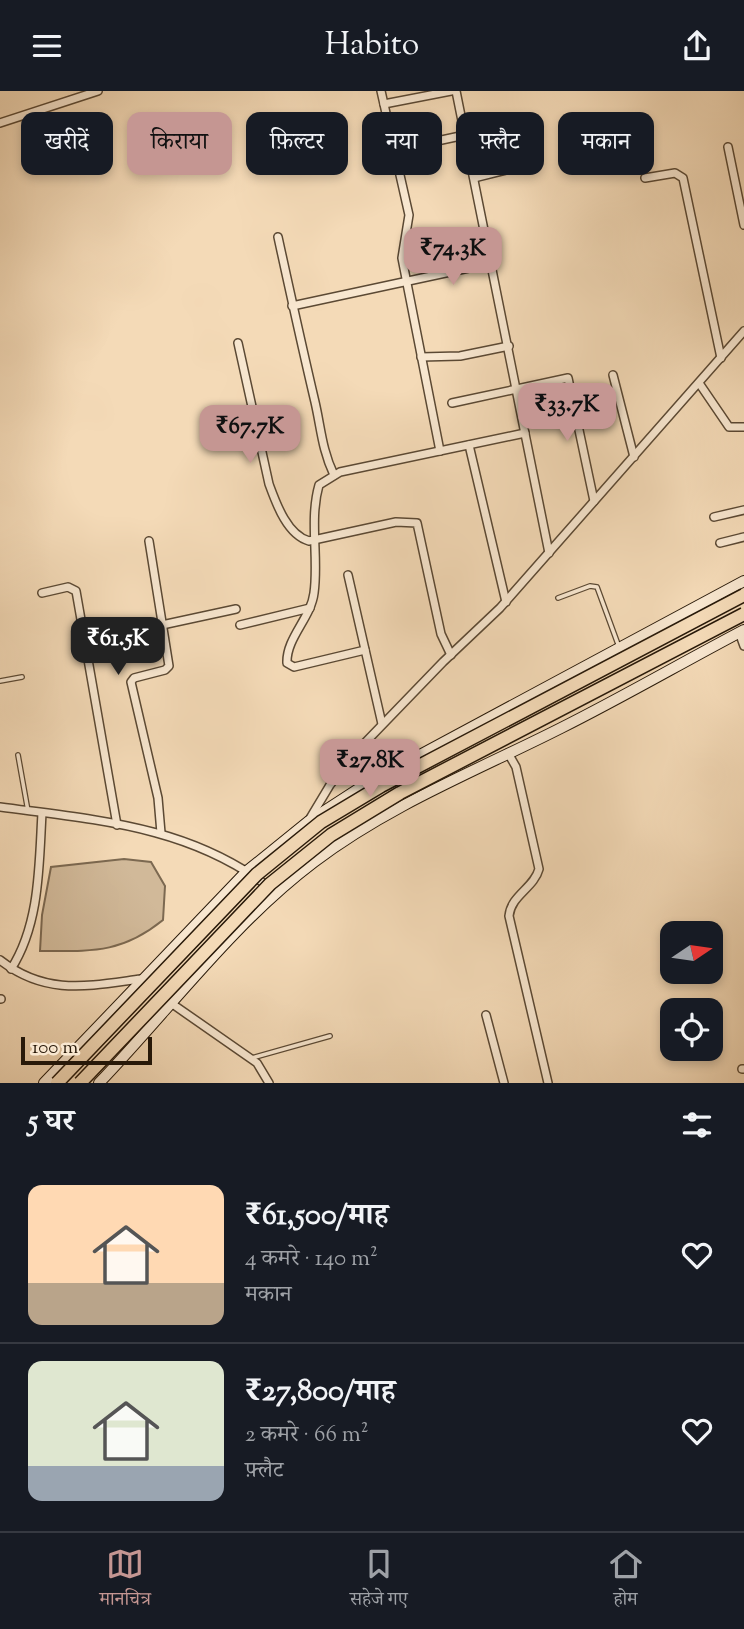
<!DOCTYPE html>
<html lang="hi">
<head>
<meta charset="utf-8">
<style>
  body { margin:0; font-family:"Sorts Mill Goudy","Noto Serif Devanagari",serif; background:#20242c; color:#f1f3f6; height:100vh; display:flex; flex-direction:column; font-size:26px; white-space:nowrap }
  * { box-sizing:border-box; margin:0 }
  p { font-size:23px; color:#9ea1a6 }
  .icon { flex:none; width:38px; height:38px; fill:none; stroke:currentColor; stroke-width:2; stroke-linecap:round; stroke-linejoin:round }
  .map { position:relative; height:992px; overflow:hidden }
  .panel { display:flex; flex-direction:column; background:#171b24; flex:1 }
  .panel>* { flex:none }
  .banner { position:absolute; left:21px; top:21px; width:704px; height:63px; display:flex; gap:14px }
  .needle { width:46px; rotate:77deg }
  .buttons { position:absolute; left:660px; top:830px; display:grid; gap:14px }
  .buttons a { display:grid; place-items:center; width:63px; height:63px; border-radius:14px; background:#171b24; box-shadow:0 4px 10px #0003; font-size:35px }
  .scale { position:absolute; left:21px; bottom:18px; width:131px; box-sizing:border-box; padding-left:7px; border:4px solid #281909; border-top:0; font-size:19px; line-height:24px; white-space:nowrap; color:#281909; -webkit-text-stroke:5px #f8e7d0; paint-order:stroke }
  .price { position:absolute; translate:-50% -60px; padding:0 16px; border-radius:14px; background:#c59692; color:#111; font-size:23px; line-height:46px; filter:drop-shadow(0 2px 4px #0008) }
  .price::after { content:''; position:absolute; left:50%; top:42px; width:21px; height:16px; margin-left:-10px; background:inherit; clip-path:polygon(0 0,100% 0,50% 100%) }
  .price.active { background:#222; color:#fff }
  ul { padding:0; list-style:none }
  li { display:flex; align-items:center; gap:21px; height:175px; padding:0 28px }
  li+li { border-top:2px solid #363941 }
  li span { display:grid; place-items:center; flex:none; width:196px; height:140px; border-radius:14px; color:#555 }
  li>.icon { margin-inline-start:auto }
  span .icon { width:84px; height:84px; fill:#fffc; stroke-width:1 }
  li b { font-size:30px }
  h2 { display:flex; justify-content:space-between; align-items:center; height:84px; padding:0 28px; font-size:30px }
  .tag { padding:0 24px; border-radius:14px; background:#171b24; box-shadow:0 4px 10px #0003; font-size:24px; line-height:63px }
  .tag.active { background:#c59692; color:#111 }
  header { display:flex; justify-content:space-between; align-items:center; height:91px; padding:0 28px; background:#171b24; font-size:32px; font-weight:600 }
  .tabs { display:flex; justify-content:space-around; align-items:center; height:98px; border-top:2px solid #363941; background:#171b24; font-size:19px; color:#9ea1a6 }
  .tabs a { display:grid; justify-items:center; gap:4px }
  .tabs .active { color:#c59692 }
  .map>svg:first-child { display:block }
</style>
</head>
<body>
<header><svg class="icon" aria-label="menu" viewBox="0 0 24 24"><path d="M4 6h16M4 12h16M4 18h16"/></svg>Habito<svg class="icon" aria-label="share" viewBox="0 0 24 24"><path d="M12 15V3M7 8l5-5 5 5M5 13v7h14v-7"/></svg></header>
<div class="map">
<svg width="744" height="992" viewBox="0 0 744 992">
  <rect width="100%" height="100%" fill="#f4dab7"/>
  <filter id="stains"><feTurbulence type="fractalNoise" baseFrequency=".00286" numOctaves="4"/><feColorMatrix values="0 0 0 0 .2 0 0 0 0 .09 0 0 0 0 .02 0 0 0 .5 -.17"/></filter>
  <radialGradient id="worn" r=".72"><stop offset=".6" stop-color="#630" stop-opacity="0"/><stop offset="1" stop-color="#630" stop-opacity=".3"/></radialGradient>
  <!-- green -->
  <path fill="#d1b999" stroke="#7c6951" stroke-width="2" d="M124,768L151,771L165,795L163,829C121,863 91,860 40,860L42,824L51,776Z"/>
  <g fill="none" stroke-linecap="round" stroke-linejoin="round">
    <defs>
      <g id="lane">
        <polyline points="558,507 590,495 597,496 619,556"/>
        <polyline points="0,590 22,586"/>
        <polyline points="18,664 28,720"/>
        <polyline points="252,967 330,945"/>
      </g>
      <g id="street">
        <polyline points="381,0 409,124 402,167 440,360"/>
        <polyline points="456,0 549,462"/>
        <polyline points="384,13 451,0"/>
        <polyline points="0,32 98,0"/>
        <polyline points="466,50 526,38"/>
        <polyline points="728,56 744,134"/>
        <polyline points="395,59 465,44"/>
        <polyline points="474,87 530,73"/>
        <polyline points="645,87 675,82 683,87 721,267"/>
        <path d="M278,146C290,201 302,256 315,311C321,337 322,359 334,384"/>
        <polyline points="292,215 492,172"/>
        <path d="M238,252L269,393C276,412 287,444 309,450L396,431L417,432L441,543L451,564"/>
        <polyline points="421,266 460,265 509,255"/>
        <polyline points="613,284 634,366"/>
        <polyline points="699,292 729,336 744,336"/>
        <polyline points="452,312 568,287 594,410"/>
        <polyline points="469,354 506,511"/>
        <polyline points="714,426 744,419"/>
        <polyline points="149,450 169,575 165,579 134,587 131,591 158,707 161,742"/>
        <polyline points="720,452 744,446"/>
        <polyline points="348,484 382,633"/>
        <polyline points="42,502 68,496 76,500 117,734"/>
        <polyline points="162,534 236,518"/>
        <polyline points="240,534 310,517"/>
        <polyline points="739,541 744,555"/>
        <path d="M365,559L294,576L287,572C286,547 311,527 314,502C319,467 309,429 319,394L340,381L525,342"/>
        <path d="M508,662L516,676L539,778C534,797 511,804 509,825L548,992"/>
        <path d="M0,716C97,729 190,735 270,797"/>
        <polyline points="309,729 330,694 358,659 443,571 500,517 744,240"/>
        <path d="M0,869C46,905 88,895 141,888"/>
        <path d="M11,878C40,833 39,774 42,722"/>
        <polyline points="0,908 1,908"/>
        <polyline points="171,912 257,972 269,992"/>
        <polyline points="486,924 504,992"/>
        <polyline points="742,978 744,978"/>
      </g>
      <g id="secondary">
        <polyline points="44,992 247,780 309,730 366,693 744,490"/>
        <path d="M99,992C170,918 232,833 314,771C389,714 478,679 561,637C623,606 683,571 744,539"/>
      </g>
    </defs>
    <!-- lane casing -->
    <use href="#lane" stroke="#5b4934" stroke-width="6"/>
    <!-- street casing -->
    <use href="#street" stroke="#5b4934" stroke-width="10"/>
    <!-- secondary casing -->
    <use href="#secondary" stroke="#281909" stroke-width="12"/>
    <!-- lane -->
    <use href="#lane" stroke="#f8e7d0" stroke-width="3.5"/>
    <!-- street -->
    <use href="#street" stroke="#f8e7d0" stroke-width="7"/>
    <!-- secondary -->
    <use href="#secondary" stroke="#f8e7d0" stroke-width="10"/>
    <defs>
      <g id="highway-bridge">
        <polyline points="57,992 257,783 321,731 381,695 744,504"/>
        <polyline points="80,992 270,793 331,744 400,702 744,523"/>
      </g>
    </defs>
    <!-- highway-bridge casing -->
    <use href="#highway-bridge" stroke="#281909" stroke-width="15" stroke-linecap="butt"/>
    <!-- highway-bridge -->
    <use href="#highway-bridge" stroke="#f4dab7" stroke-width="12"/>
  </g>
  <rect width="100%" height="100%" filter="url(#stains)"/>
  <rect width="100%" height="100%" fill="url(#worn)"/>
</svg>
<div class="buttons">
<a><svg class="needle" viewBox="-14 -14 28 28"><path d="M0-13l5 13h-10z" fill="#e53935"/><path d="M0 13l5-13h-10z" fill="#9ea1a6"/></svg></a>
<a><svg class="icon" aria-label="locate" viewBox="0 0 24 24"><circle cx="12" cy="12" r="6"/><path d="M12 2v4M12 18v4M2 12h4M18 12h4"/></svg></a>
</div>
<div class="scale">100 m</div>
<b class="price" style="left:453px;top:196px">₹74.3K</b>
<b class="price" style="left:567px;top:352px">₹33.7K</b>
<b class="price" style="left:250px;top:374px">₹67.7K</b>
<b class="price active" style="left:118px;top:586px">₹61.5K</b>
<b class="price" style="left:370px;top:708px">₹27.8K</b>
<div class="banner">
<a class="tag">खरीदें</a>
<a class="tag active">किराया</a>
<a class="tag">फ़िल्टर</a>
<a class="tag">नया</a>
<a class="tag">फ़्लैट</a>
<a class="tag">मकान</a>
</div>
</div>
<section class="panel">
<h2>5 घर<svg class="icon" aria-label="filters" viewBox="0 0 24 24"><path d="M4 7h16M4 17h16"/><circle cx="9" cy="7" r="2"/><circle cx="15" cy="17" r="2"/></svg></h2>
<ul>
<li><span style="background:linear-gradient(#ffd9b3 70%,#b9a48a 0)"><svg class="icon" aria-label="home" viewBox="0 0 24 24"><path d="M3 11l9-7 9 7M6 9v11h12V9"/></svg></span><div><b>₹61,500/माह</b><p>4 कमरे · 140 m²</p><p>मकान</p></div><svg class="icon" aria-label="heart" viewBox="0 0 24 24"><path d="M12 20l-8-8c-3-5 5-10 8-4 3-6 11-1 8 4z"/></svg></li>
<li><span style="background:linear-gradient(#dfe7d0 75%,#9aa5b1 0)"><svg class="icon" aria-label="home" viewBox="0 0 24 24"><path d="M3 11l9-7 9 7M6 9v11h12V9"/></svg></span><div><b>₹27,800/माह</b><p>2 कमरे · 66 m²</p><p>फ़्लैट</p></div><svg class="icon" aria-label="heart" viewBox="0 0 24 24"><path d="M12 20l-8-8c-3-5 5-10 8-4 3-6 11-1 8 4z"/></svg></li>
</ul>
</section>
<nav class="tabs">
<a class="active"><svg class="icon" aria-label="map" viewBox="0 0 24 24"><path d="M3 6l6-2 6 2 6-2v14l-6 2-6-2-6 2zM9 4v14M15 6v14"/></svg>मानचित्र</a>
<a><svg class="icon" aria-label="saved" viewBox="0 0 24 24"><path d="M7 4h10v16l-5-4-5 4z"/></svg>सहेजे गए</a>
<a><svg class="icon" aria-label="home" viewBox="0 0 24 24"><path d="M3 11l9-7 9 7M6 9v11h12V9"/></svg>होम</a>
</nav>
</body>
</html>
